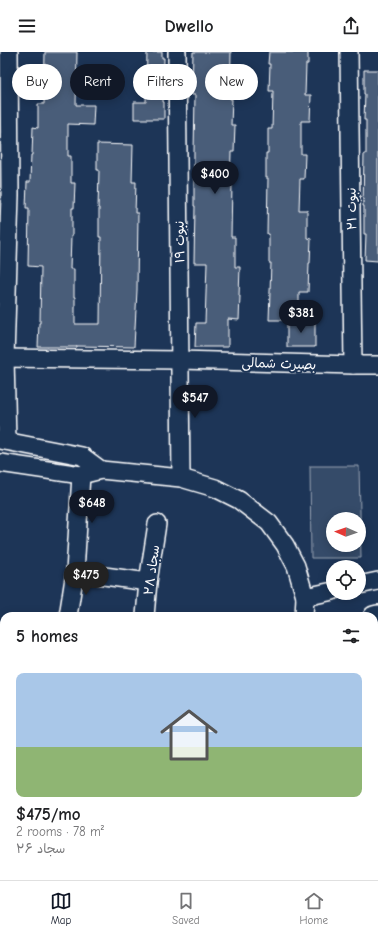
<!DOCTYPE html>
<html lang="en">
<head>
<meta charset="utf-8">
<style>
  body { margin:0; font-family:"Comic Neue","Playpen Sans Arabic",sans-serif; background:#f6f6f6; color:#202124; height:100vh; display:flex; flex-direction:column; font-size:15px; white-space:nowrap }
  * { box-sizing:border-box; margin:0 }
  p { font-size:13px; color:#757577 }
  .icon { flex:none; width:22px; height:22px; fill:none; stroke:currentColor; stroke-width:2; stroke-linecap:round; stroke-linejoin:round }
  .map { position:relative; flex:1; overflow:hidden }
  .side { position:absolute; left:0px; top:560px; width:378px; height:268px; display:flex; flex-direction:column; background:#fff; border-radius:12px 12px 0 0; box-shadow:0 2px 10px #0003 }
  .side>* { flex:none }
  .guide { position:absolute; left:12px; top:12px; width:354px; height:36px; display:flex; gap:8px }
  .needle { width:26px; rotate:272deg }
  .tools { position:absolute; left:326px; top:460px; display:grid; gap:8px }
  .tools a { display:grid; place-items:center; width:40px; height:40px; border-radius:50%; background:#fff; box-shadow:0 2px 10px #0003; font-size:20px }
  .price { position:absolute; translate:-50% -34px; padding:0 9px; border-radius:14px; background:#111827; color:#fff; font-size:13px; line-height:26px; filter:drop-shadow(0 1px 2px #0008) }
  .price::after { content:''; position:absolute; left:50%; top:24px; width:12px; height:9px; margin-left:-6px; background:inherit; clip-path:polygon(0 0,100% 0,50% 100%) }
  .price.selected { background:#222; color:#fff }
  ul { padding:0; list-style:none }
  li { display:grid; align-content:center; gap:8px; height:212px; padding:0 16px }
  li+li { border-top:1px solid #e0e0e0 }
  li span { display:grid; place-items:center; height:124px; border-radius:8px; color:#555 }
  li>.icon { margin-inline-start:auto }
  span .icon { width:72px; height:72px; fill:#fffc; stroke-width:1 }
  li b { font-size:17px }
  h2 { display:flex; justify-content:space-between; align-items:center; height:48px; padding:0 16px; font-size:17px }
  .chip { padding:0 14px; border-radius:18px; background:#fff; box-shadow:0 2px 10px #0003; font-size:14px; line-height:36px }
  .chip.selected { background:#111827; color:#fff }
  header { display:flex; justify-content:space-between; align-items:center; height:52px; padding:0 16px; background:#fff; font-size:18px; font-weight:800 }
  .tabs { display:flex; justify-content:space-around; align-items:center; height:56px; border-top:1px solid #e0e0e0; background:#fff; font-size:11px; color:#757577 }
  .tabs a { display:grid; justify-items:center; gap:2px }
  .tabs .selected { color:#111827 }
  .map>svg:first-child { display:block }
</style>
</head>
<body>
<header><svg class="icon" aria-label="menu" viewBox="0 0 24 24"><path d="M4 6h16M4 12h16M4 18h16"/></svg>Dwello<svg class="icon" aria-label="share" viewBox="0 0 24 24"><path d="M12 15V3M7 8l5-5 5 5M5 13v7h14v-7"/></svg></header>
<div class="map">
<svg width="378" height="828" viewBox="0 0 378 828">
  <rect width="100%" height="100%" fill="#1d3557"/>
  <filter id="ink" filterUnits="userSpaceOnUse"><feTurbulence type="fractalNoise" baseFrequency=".025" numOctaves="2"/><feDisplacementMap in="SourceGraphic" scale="8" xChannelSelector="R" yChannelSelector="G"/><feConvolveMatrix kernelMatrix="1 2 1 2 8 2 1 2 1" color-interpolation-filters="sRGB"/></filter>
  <g filter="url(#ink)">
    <!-- green -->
    <path fill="#364b69" stroke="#9aa5b4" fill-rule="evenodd" d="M310,414H359L361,506H311ZM333,467H359V493H333Z"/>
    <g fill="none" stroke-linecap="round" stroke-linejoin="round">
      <!-- canal -->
      <g stroke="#617289" stroke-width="16">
        <polyline points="374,598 378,597"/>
        <polyline points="0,705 4,704"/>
      </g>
    </g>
    <!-- building -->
    <g fill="#4a5d79" stroke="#fff">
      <polygon points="45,0 77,0 76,53 94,53 93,73 68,72 68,104 71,104 71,131 75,131 74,156 72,156 72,184 71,184 70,217 74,217 74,245 75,245 75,272 100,272 101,185 99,185 99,156 98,156 99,118 97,118 97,92 133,93 132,130 136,130 135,161 138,161 137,238 134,295 77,294 77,295 38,295 39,271 40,271 41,215 28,214 29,156 26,156 27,130 30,130 31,103 32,103 33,75 38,76 38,52 44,52"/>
      <polygon points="147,0 162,0 162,6 164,6 163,50 164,50 164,67 134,67 134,50 146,50"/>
      <polygon points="193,0 231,0 230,47 232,47 231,73 235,73 234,100 231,100 230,132 232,132 231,185 235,185 235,215 240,215 239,244 240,244 239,268 228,267 228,295 195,295 196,271 205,271 207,211 194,211 195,154 194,154 194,100 195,43 192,43"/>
      <polygon points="269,0 308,0 308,12 306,12 305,43 311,43 310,69 301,69 301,102 305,102 304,127 300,127 299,158 307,158 307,186 311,187 310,211 309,211 308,240 299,240 299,268 269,268 271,211 269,211 269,182 267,182 268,126 266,126 266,101 268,101 268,77 272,77 273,39 269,39 270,12 268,12"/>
      <polygon points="364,18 378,18 378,209 365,208 366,182 364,182 364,154 363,154 364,102 366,102 366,68 364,68 365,42 364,42"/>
      <polygon points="287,269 315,270 315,295 287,295"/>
    </g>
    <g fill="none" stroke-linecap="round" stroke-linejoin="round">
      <defs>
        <g id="minor">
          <polyline points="177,0 181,426"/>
          <polyline points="349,0 353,313"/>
          <polyline points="0,306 180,308 353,313 378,313"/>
          <polyline points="0,388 82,404 101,418"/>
          <polyline points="7,389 5,306 10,143 9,0"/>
          <polyline points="0,411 81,423 101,418 181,426 215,436 239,448 269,471 285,493 296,514 305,545 304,564"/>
          <polyline points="75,520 148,530"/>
          <polyline points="359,533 378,529"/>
          <polyline points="305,545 333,539"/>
          <polyline points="68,564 75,520 81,423"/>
          <polyline points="145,564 148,530 157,472"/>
          <polyline points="251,824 256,828"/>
        </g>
        <g id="major">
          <polyline points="374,565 378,564"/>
          <polyline points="374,622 378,621"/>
          <polyline points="0,665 4,664"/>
          <polyline points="0,724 4,723"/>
        </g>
      </defs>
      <!-- minor casing -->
      <use href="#minor" stroke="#fff" stroke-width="20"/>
      <!-- major casing -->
      <use href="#major" stroke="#fff" stroke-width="24"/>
      <!-- minor -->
      <use href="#minor" stroke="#1d3557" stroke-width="17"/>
      <!-- major -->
      <use href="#major" stroke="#1d3557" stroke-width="21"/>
    </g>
  </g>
  <g text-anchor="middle" stroke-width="4" stroke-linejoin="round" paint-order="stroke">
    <!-- street labels -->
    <g font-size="13" fill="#fff" stroke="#1d3557">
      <text transform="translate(351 157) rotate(-91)" y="5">نبوت ۲۱</text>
      <text transform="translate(179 190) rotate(-91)" y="5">نبوت ۱۹</text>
      <text transform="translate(279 311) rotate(2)" y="5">بصیرت شمالی</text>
      <text transform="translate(151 518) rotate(-82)" y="5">سجاد ۲۸</text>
    </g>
  </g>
</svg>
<div class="tools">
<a><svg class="needle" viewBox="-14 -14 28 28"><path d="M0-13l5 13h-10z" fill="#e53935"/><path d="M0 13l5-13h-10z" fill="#757577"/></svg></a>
<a><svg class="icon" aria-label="locate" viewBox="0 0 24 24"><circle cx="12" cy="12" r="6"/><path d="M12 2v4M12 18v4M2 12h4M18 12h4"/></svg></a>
</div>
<b class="price" style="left:215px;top:143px">$400</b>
<b class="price" style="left:301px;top:282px">$381</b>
<b class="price" style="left:195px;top:367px">$547</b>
<b class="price" style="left:92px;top:472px">$648</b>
<b class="price selected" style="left:86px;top:544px">$475</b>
<div class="guide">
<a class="chip">Buy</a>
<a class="chip selected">Rent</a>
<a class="chip">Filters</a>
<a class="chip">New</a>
</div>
<section class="side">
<h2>5 homes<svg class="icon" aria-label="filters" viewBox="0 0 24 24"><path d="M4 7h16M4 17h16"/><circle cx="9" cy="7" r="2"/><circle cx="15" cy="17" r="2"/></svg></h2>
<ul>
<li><span style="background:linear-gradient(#a9c7e8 60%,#8fb573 0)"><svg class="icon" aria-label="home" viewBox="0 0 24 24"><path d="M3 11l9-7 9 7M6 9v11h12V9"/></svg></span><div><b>$475/mo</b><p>2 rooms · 78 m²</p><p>سجاد ۲۶</p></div></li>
</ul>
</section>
</div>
<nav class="tabs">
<a class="selected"><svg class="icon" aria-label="map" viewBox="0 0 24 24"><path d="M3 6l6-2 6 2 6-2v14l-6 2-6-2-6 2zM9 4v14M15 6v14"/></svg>Map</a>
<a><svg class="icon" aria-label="saved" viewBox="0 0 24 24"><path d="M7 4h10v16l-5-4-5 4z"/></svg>Saved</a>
<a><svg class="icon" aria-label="home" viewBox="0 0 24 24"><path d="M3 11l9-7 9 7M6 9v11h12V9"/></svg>Home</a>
</nav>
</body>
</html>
